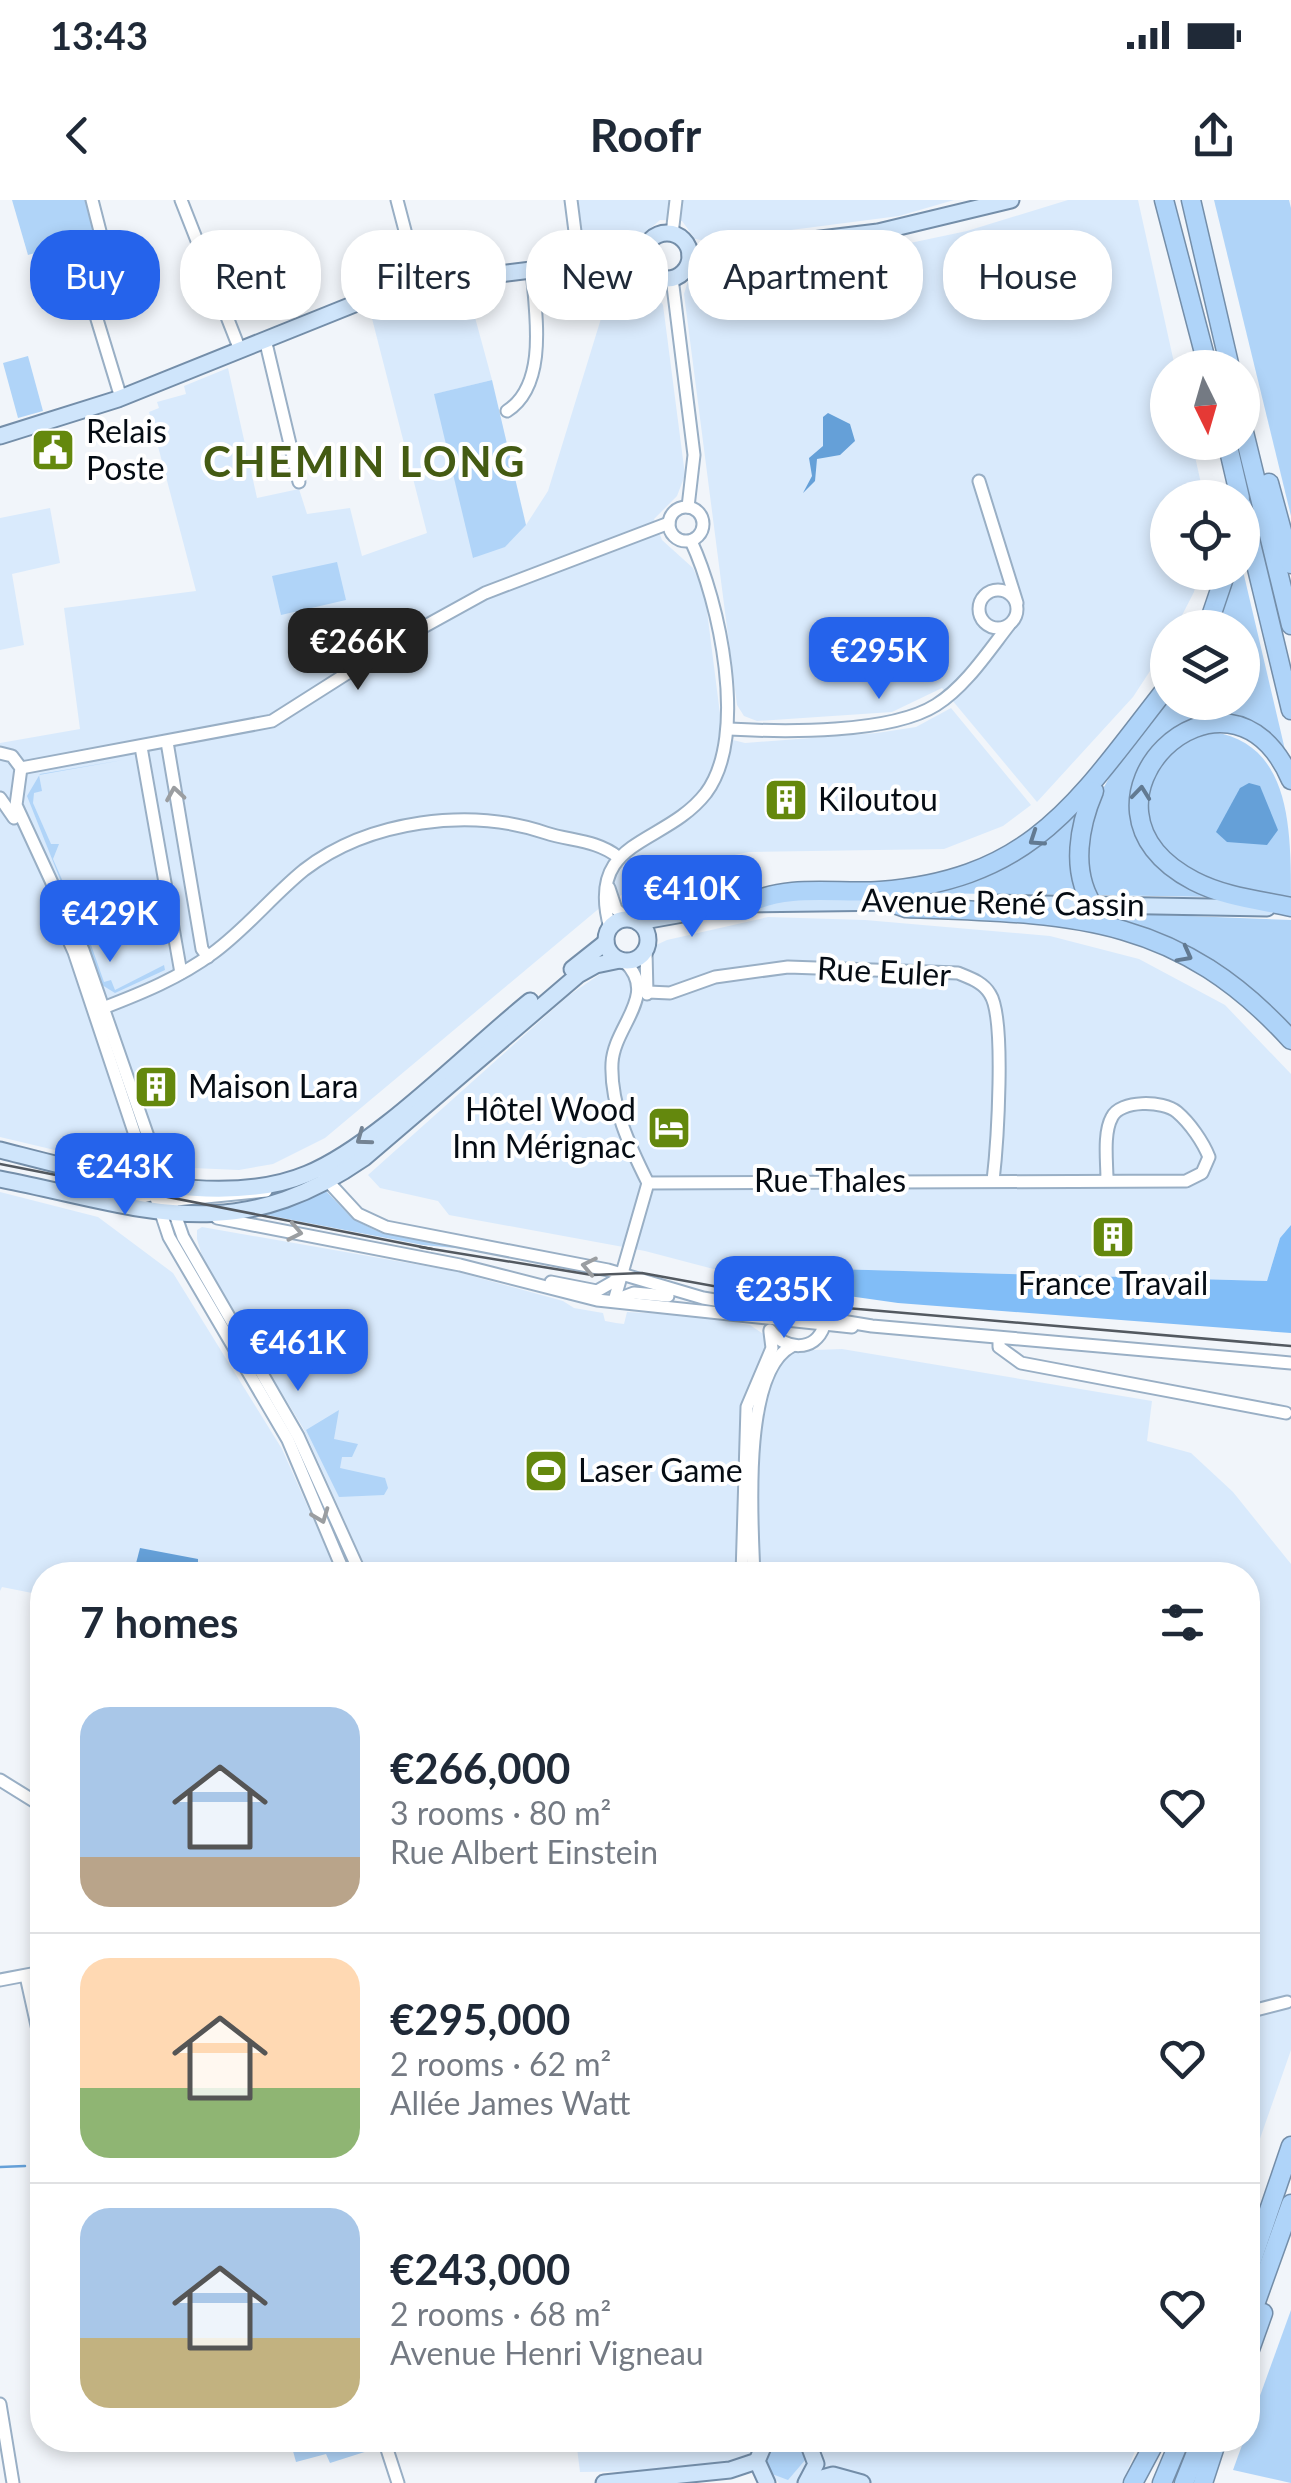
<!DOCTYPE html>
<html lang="en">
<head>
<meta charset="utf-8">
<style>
  body { margin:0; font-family:Lato,sans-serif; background:#f6f6f7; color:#1f2937; height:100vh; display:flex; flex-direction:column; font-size:38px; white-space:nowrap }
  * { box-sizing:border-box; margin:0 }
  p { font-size:32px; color:#747a83 }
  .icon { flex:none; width:55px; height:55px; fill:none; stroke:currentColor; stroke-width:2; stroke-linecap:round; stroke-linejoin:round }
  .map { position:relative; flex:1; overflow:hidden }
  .details { position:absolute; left:30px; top:1362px; width:1230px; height:890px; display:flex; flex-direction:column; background:#fff; border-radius:40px; box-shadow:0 5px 15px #0003 }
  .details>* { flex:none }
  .top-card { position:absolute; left:30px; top:30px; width:1232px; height:90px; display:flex; gap:20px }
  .needle { width:65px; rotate:175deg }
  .controls { position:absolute; left:1150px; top:150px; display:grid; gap:20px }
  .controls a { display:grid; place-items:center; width:110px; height:110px; border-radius:50%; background:#fff; box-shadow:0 5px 15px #0003; font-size:50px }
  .price { position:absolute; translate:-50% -85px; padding:0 22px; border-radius:20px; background:#2563eb; color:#fff; font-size:32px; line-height:65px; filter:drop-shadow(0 2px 5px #0008) }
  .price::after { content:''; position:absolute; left:50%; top:60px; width:30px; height:22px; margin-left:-15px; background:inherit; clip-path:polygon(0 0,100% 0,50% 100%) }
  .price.active { background:#222; color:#fff }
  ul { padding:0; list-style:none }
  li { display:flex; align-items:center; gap:30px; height:250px; padding:0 50px }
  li+li { border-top:2px solid #e0e1e3 }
  li span { display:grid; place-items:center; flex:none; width:280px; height:200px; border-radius:30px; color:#555 }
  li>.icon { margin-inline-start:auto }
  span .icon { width:120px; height:120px; fill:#fffc; stroke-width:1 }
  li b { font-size:42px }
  h2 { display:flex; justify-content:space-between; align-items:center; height:120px; padding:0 50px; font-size:42px }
  .pill { padding:0 35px; border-radius:40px; background:#fff; box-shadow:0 5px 15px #0003; font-size:35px; line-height:90px }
  .pill.active { background:#2563eb; color:#fff }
  .status { display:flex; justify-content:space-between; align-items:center; height:70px; padding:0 50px; background:#fff; direction:ltr }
  .status svg { height:28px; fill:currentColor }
  header { display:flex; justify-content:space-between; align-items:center; height:130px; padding:0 50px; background:#fff; font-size:45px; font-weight:700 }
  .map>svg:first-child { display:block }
</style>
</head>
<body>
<div class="status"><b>13:43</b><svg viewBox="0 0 49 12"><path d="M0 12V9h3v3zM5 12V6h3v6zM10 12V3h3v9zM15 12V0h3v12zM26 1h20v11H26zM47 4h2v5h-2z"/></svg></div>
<header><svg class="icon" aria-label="back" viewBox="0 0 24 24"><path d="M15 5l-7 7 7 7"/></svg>Roofr<svg class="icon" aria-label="share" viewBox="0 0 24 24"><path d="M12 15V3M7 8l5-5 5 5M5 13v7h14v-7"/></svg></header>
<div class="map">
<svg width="1291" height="2283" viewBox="0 0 1291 2283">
  <rect width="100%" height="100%" fill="#f1f5fa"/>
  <!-- built -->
  <g fill="#d9eafc">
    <polygon points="578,0 954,0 899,16 707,41 695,39 682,21 660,20 630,46 585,51"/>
    <polygon points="1068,0 1138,0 1175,167 1168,168 1168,242 1192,243 1204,297 1168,298 1168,372 1198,373 1194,392 1176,427 1168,428 1167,445 1133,497 1037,602 942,488 892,512 757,521 744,516 737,505 684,94 688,81 709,67 891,47 967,31"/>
    <polygon points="615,73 648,84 663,105 685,275 677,296 654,319 662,340 693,368 705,395 721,522 729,539 745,543 877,533 916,527 951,508 1031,605 1003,626 944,649 749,652 668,669 602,706 325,938 273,964 239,970 192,968 171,961 157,942 128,952 122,966 0,937 0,543 80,529 64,408 196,391 149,212 159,208 157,202 186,194 184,186 228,168 257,298 299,289 307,314 350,308 362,356 427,333 367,99 464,77 492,180 435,194 474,358 526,325 548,291"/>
    <polygon points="50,308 60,363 12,374 24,445 0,450 0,318"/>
    <polygon points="768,717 865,720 1050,736 1139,759 1225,805 1291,874 1291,1025 1280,1038 1267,1081 832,1069 778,1086 645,1051 449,1015 438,1001 380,988 368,975 568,796 615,764 667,740"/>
    <polygon points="0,992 98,1017 173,1073 282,1249 338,1375 42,1375 42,1395 2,1387 0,1391"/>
    <polygon points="202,1027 454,1071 563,1101 574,1108 603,1113 605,1121 616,1123 624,1124 627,1112 704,1116 750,1125 788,1151 842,1149 1152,1201 1147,1241 1191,1253 1233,1292 1291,1364 1291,1850 1248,1973 1248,1375 369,1375 303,1228 205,1066 197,1039 197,1030"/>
    <polygon points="576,2240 1139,2240 1123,2283 779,2283 757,2261 730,2270 580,2272"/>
  </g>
  <!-- green -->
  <g fill="#b0d4f8">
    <polygon points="12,0 88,0 97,35 28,55"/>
    <polygon points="1214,0 1289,0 1291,8 1291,316"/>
    <polygon points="28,156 43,211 18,218 3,163"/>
    <polygon points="492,180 526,325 505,347 473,358 434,194"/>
    <polygon points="337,362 346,400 281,415 272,376"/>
    <path d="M1243,371L1286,554C1189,440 1037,617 1211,697L1099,695C1050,636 1132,544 1167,498L1168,502H1242V428L1213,427L1231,373Z"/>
    <path d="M1213,532C1291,544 1291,628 1291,700C1253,694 1213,687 1181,664C1119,621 1147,548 1213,532Z"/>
    <polygon points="123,560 39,575 42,591 34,593 33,603 51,644 59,644 53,659 84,730 97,739 90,742 104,782 111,780 115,790 164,765 165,770 115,793 102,785 27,596 40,574"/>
    <polygon points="1077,612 1071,669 1077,695 917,693 1020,656"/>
    <path d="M1087,712L1291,720V832C1235,767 1168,735 1087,712Z"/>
    <polygon points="320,991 326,991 353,1019 377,1031 477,1050 423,1045 256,1013 287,1008"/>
    <polygon points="339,1210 334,1239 358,1244 352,1257 342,1257 340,1268 385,1278 388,1288 384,1295 339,1297 306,1230"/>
    <polygon points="1291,2110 1291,2283 1233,2270"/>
    <polygon points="290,2240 371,2240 374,2249 330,2263 326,2254 296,2262"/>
    <polygon points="785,2240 798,2244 806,2259 788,2280 772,2274 766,2259 772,2246"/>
  </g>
  <!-- forest -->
  <polygon fill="#81bdf7" points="1291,1025 1291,1133 898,1103 778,1086 832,1069 1267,1081 1280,1038"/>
  <!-- water -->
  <g fill="#65a0d8">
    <polygon points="828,213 850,224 855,241 840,255 817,259 815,281 803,293 812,276 809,258 823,246 823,217"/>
    <polygon points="1249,583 1260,586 1278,630 1267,645 1227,642 1216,632 1240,588"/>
    <polygon points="140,1348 198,1359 198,1375 133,1375"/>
  </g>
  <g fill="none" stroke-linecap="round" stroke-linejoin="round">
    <!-- stream -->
    <polyline stroke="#65a0d8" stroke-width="2.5" points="0,1967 25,1966"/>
    <defs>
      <g id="minor">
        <polyline points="92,0 112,78 113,107 96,116 121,198"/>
        <polyline points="181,0 240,150"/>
        <polyline points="397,0 419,84"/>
        <polyline points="571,0 579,63"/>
        <polyline points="672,34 676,0"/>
        <polyline points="672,78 694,255 688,307"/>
        <polyline points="265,139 299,282"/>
        <path d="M507,211C549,184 535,111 532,69"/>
        <polyline points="979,281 1017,403"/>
        <circle cx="686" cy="324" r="17"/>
        <circle cx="998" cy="409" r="19"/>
        <path d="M729,529C783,532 890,534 936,505C965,487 988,452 1009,425"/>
        <polyline points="167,542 202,749 208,757"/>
        <polyline points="141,547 181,773"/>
        <polyline points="0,553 12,556 21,568 16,605 83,750 183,1037 298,1236 361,1375"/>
        <polyline points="21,568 272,521 398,441 485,393 669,323"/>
        <polyline points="0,598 14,618"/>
        <polyline points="609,688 616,709 627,719"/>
        <polyline points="56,712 74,752 169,1037 288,1240 345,1375"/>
        <path d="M610,728C585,637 664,647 706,593C749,535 719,401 691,341"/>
        <polyline points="646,751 647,794"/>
        <path d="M625,762C659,795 614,826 612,863C610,905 630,947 648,983"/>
        <path d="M648,792L670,793L715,777L788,767L958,773C970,778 983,782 990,794C1006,818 997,947 993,981"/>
        <path d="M103,808C142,793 179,778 213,753C246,729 272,696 304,670C369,620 470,607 546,633C571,641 597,640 618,657"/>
        <polyline points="323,976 358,1014 386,1027 608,1070 703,1098 872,1126 1291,1163"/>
        <polyline points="80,991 135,999 159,993"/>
        <polyline points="166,1001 266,991"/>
        <polyline points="217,1018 460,1065 597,1100 852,1127"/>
        <polyline points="551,1082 597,1091 618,1079"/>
        <polyline points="618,1099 634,1093 668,1096"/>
        <path d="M614,1101L648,983L1186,981L1202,973L1209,957C1203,942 1190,923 1177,912C1163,900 1120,900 1112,917C1103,933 1107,962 1107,980"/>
        <path d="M770,1130C784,1150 815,1153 824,1126"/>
        <polyline points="999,1138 999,1147 1021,1163 1286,1213"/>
        <polyline points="742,1375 747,1207 772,1148 770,1132"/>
        <path d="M754,1375C752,1324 741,1172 792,1146"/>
        <polyline points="0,1580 42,1606"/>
        <polyline points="26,1776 42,1848"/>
        <polyline points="0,1780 42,1772"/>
        <polyline points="1248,1812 1287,1802"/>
        <polyline points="0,2204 13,2283"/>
        <polyline points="384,2240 398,2283"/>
      </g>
      <g id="major">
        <circle cx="667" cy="56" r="23"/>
        <polyline points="690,55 878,32 1011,0"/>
        <polyline points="0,236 118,199 367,99 419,84 644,56"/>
        <polyline points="985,703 1267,708"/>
        <circle cx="627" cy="740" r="21"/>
        <polyline points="638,722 739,704 897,702"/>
        <polyline points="572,769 606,742"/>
        <path d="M0,950C87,972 219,1011 307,974C376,946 469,850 530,801"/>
        <path d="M0,979C143,1007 231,1050 364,958L578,775L596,765L620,760"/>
        <polyline points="766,2240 757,2261 767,2283"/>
        <polyline points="807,2282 833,2275 862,2283"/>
        <polyline points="604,2283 730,2270 757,2261"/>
        <polyline points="806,2283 816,2264 807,2240"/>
      </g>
      <g id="highway">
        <polyline points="1164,0 1208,168"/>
        <polyline points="1191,0 1230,168"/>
        <polyline points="1242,224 1291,425"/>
        <polyline points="1227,242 1240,298"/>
        <polyline points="1269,283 1291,364"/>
        <polyline points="1242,306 1291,510"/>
        <polyline points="1207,428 1226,372"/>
        <path d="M1291,580C1228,434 1049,606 1194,681C1225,697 1258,700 1291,707"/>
        <path d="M886,701L906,708C1067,714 1175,712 1291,840"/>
        <path d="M751,703C786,684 839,694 880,691C1035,679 1079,599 1168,486"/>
        <path d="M1092,704C1071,670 1079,626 1094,591"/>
        <polyline points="1248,2072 1291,1946"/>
        <polyline points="1248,2124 1291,2004"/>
        <polyline points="1248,2155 1263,2113"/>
        <polyline points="1133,2283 1156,2240"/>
        <polyline points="1162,2283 1180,2240"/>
        <polyline points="1184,2283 1201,2240"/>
        <polyline points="1203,2283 1217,2240"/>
      </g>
    </defs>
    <!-- minor casing -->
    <use href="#minor" stroke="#99afc5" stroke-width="15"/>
    <!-- major casing -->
    <use href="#major" stroke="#748ea9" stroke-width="19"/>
    <!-- highway casing -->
    <use href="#highway" stroke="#748ea9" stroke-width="21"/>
    <!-- minor -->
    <use href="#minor" stroke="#fff" stroke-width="11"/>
    <!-- major -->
    <use href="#major" stroke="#cfe5fb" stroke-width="15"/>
    <!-- highway -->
    <use href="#highway" stroke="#afd4f9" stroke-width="18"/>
    <!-- tram -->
    <g stroke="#535960" stroke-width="2.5">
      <polyline points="0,964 432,1049"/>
      <polyline points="420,1047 592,1075 642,1073 823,1106 1291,1146"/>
    </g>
  </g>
  <!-- one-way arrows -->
  <defs><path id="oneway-chevron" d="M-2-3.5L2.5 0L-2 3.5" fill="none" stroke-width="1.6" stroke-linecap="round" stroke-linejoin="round" transform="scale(2.5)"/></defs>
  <g stroke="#627a92">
    <use href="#oneway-chevron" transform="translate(1141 593) rotate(-84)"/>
    <use href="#oneway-chevron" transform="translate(1036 639) rotate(146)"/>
    <use href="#oneway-chevron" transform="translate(1185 755) rotate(28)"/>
  </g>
  <g stroke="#9b9ea1">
    <use href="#oneway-chevron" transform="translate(175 594) rotate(-99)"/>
    <use href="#oneway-chevron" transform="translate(295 1032) rotate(11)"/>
    <use href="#oneway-chevron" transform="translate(589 1066) rotate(-168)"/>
    <use href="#oneway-chevron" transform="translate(321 1316) rotate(69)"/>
  </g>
  <use stroke="#748393" href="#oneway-chevron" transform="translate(363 938) rotate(144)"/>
  <!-- icons -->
  <defs>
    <symbol id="civic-square" viewBox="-11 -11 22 22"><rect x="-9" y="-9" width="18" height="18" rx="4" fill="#64880d" stroke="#fff"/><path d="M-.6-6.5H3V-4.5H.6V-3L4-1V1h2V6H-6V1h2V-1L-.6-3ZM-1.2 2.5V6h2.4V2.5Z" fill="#fff"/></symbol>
    <symbol id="building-square" viewBox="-11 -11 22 22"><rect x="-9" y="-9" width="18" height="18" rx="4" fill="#64880d" stroke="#fff"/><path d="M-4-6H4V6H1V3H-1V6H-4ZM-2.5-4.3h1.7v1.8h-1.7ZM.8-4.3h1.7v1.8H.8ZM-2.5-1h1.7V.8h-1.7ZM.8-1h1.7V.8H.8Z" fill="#fff"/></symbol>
    <symbol id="hotel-square" viewBox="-11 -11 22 22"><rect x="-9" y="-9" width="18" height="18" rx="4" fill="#64880d" stroke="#fff"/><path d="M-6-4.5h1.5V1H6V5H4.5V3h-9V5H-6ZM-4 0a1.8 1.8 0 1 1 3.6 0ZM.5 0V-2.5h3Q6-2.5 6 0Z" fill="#fff"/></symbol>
    <symbol id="stadium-square" viewBox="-11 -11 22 22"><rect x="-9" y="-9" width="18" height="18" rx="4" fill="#64880d" stroke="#fff"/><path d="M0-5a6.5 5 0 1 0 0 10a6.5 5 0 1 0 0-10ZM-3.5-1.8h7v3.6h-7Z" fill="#fff"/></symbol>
  </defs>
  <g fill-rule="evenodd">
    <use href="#civic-square" x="28" y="225" width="50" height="50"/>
    <use href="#building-square" x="761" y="575" width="50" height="50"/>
    <use href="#building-square" x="131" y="862" width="50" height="50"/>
    <use href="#hotel-square" x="644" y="903" width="50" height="50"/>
    <use href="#building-square" x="1088" y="1012" width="50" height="50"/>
    <use href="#stadium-square" x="521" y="1246" width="50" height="50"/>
  </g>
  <g text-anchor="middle" stroke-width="8" stroke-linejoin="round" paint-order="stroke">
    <!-- poi labels -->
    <g font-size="32" fill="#050c14" stroke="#fff" text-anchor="start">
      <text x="86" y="243">Relais<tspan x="86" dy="37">Poste</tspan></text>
      <text x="818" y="611">Kiloutou</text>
      <text x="188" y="898">Maison Lara</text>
      <text x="636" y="921" text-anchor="end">Hôtel Wood<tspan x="636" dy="37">Inn Mérignac</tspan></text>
      <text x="1113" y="1095" text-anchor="middle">France Travail</text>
      <text x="578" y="1282">Laser Game</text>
    </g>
    <!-- street labels -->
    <g font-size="32" fill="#050c14" stroke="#fff">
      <text transform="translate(1003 703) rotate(1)" y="11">Avenue René Cassin</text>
      <text transform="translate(884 772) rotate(3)" y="11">Rue Euler</text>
      <text x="830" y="992">Rue Thales</text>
    </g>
    <!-- district labels -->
    <g font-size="42" font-weight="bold" letter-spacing="2.5" fill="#445b13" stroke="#fff">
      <text x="365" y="277">CHEMIN LONG</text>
    </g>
  </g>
</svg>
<div class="controls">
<a><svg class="needle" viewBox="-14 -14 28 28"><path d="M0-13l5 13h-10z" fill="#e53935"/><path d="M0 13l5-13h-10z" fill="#747a83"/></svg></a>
<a><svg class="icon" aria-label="locate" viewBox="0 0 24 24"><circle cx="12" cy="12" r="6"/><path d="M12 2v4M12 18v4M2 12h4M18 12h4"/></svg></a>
<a><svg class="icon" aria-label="layers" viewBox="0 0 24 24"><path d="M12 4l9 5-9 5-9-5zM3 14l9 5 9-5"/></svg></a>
</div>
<b class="price active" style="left:358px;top:493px">€266K</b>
<b class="price" style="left:879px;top:502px">€295K</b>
<b class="price" style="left:692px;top:740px">€410K</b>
<b class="price" style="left:110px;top:765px">€429K</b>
<b class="price" style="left:125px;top:1018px">€243K</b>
<b class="price" style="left:784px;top:1141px">€235K</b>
<b class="price" style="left:298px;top:1194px">€461K</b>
<div class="top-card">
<a class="pill active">Buy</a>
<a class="pill">Rent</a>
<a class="pill">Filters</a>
<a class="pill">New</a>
<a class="pill">Apartment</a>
<a class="pill">House</a>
</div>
<section class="details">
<h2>7 homes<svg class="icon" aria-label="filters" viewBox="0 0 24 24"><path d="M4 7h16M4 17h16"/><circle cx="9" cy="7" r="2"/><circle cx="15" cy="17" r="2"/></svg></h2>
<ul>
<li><span style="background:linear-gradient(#a9c7e8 75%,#b9a48a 0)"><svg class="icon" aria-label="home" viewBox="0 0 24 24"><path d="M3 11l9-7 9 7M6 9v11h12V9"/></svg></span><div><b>€266,000</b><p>3 rooms · 80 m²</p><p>Rue Albert Einstein</p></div><svg class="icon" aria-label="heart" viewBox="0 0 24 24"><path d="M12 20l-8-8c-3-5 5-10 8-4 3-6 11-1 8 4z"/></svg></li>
<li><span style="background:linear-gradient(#ffd9b3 65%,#8fb573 0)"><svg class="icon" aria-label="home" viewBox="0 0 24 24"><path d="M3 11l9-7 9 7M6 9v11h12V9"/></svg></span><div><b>€295,000</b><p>2 rooms · 62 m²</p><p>Allée James Watt</p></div><svg class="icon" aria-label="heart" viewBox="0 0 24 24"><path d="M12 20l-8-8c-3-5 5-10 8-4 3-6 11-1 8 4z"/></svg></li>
<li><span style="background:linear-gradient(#a9c7e8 65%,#c2b280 0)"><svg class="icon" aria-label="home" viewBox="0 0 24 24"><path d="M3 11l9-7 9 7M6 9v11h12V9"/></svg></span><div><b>€243,000</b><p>2 rooms · 68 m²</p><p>Avenue Henri Vigneau</p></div><svg class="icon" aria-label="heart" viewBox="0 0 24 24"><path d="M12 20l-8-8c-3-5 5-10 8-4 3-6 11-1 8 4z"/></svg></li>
</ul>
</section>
</div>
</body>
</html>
